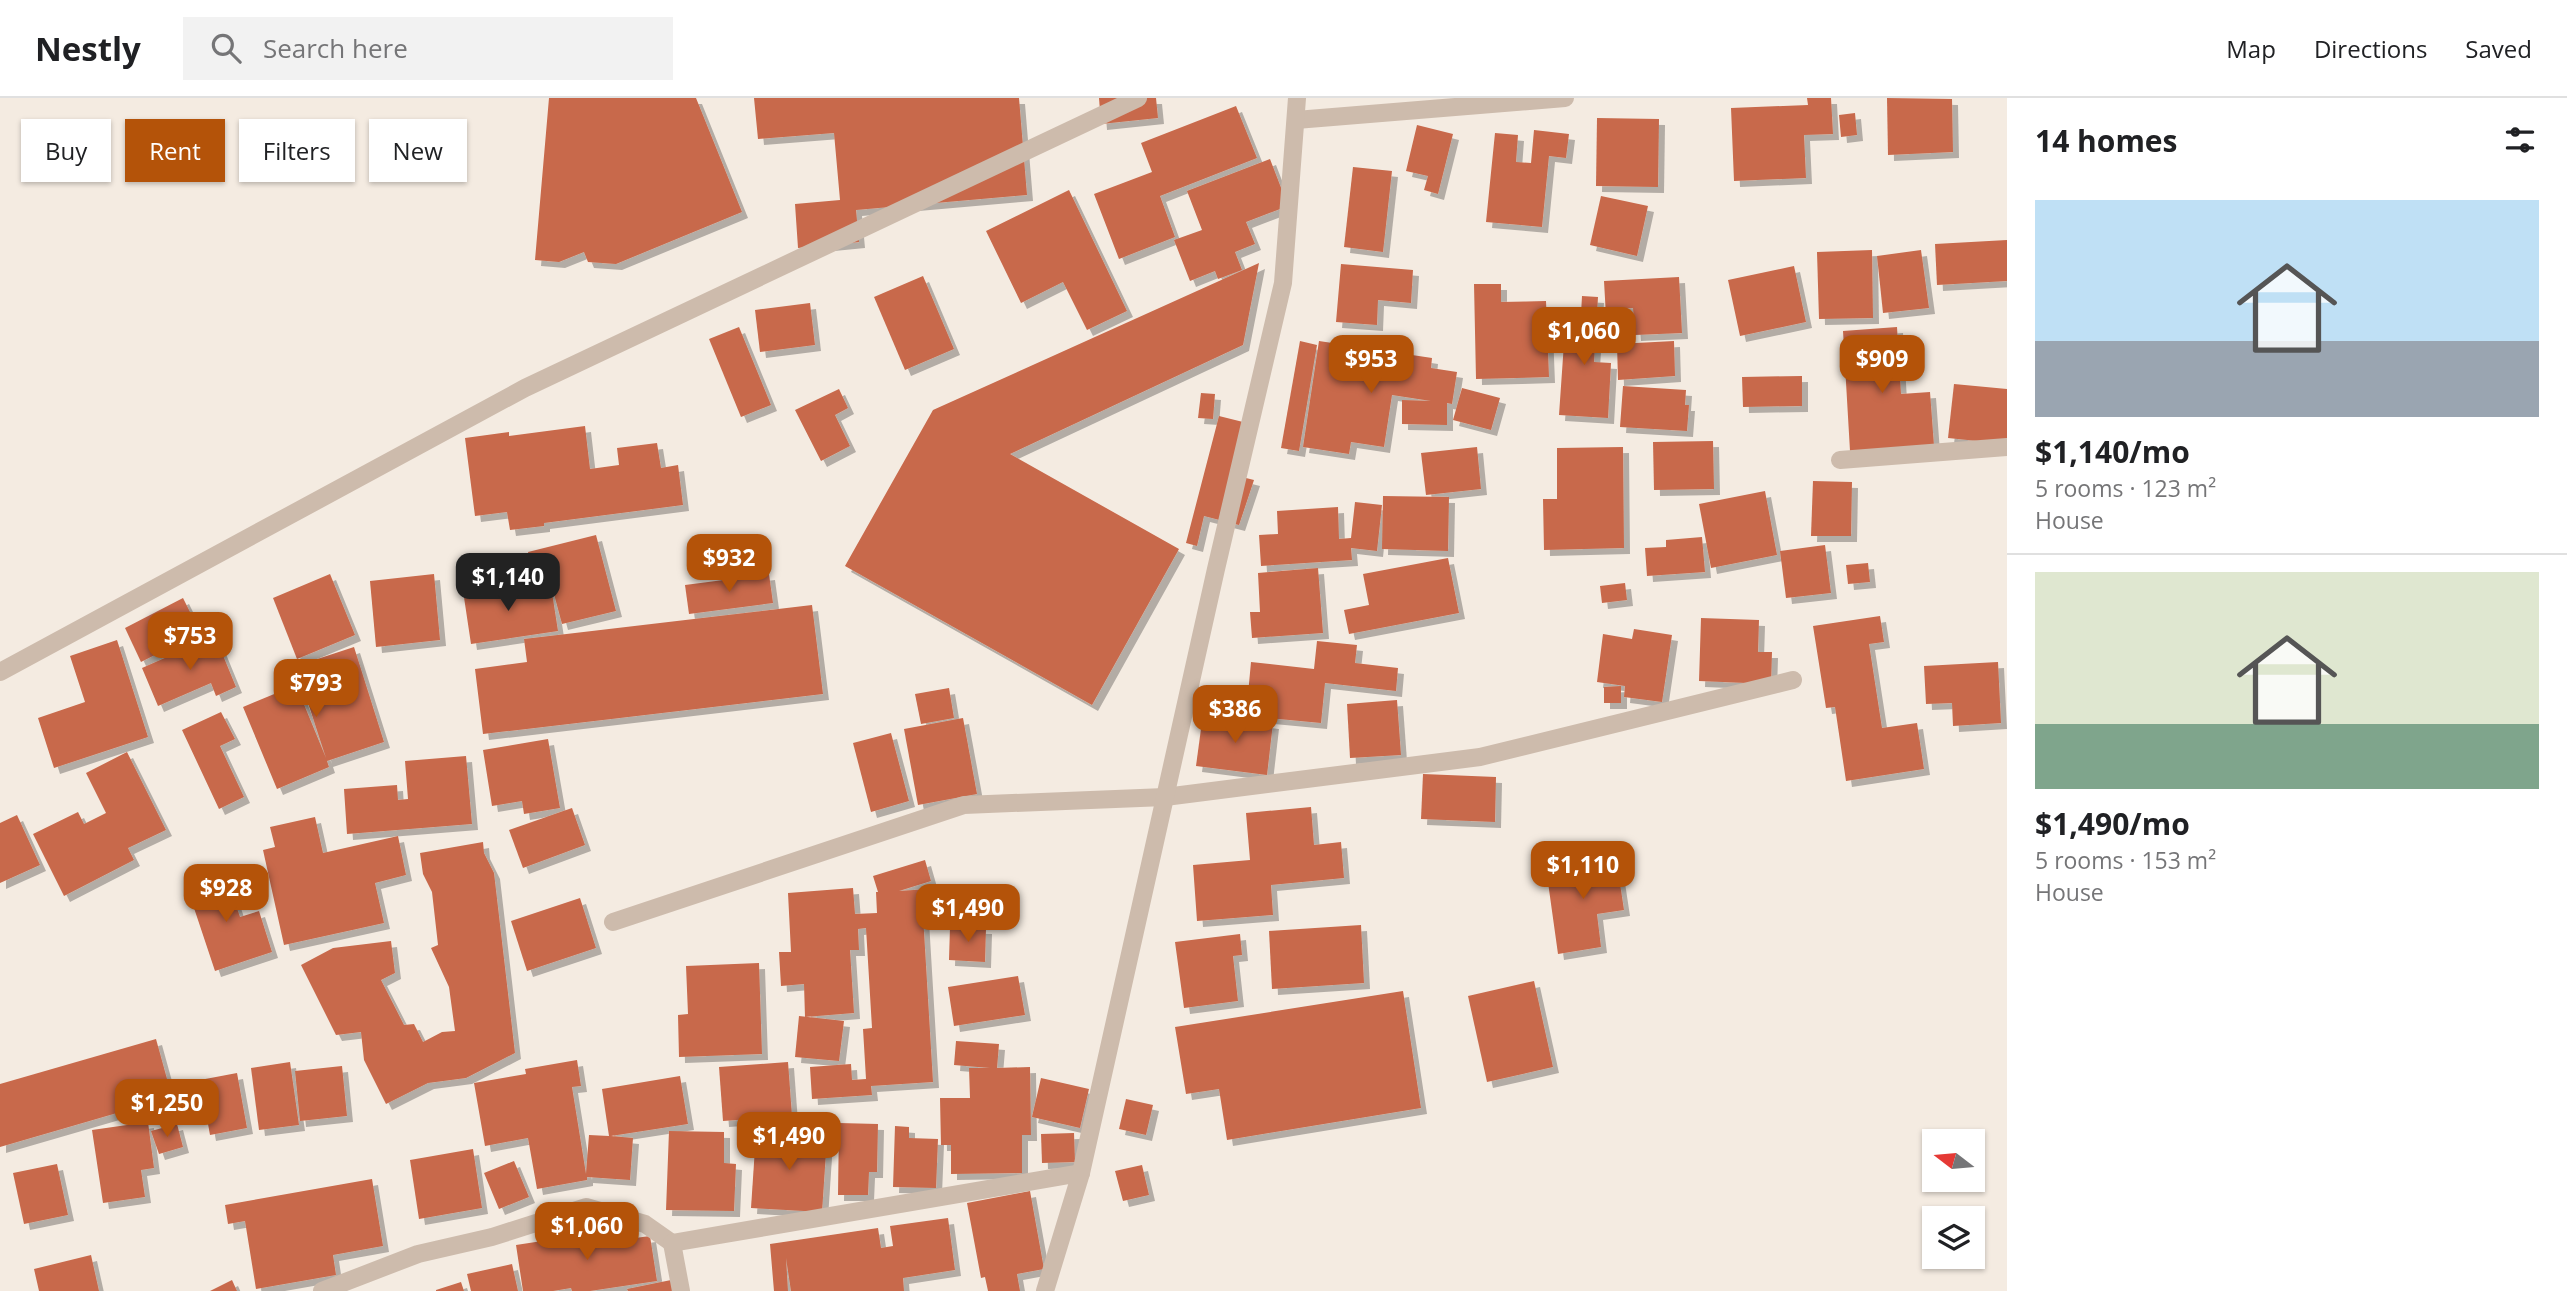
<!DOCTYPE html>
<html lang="en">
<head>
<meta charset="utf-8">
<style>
  body { margin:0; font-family:"Open Sans",sans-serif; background:#f2f2f2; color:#202124; height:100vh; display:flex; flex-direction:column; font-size:26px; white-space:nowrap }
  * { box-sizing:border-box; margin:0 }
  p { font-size:23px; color:#757577 }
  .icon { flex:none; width:38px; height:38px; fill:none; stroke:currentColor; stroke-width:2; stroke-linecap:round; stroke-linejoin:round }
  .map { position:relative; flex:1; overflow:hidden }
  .panel { display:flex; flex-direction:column; background:#fff; width:560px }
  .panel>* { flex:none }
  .hud { position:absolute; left:21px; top:21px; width:665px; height:63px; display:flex; gap:14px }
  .needle { width:46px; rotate:286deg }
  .buttons { position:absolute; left:1922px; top:1031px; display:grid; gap:14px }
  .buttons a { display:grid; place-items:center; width:63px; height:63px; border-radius:0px; background:#fff; box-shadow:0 2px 5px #0004; font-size:35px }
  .price { position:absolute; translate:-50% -60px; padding:0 16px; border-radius:14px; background:#b45309; color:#fff; font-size:23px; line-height:46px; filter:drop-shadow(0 2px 4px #0008) }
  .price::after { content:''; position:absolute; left:50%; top:42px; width:21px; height:16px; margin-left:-10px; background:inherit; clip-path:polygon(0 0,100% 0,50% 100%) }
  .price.active { background:#222; color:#fff }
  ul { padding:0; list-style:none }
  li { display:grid; align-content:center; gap:14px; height:371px; padding:0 28px }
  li+li { border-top:2px solid #e0e0e0 }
  li span { display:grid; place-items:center; height:217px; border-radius:0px; color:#555 }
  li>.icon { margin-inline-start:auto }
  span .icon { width:126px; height:126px; fill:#fffc; stroke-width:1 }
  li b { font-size:30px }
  h2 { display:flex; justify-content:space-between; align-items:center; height:84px; padding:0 28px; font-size:30px }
  .pill { padding:0 24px; border-radius:0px; background:#fff; box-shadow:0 2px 5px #0004; font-size:24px; line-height:63px }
  .pill.active { background:#b45309; color:#fff }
  header { display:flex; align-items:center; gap:42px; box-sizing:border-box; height:98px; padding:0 35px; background:#fff; border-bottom:2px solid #e0e0e0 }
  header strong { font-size:33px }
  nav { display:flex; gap:38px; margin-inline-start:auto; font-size:24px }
  .search { width:490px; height:63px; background:#f2f2f2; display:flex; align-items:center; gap:18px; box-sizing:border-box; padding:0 24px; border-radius:0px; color:#757577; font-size:26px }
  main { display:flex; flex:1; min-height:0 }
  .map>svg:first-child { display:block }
</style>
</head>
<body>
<header>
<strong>Nestly</strong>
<div class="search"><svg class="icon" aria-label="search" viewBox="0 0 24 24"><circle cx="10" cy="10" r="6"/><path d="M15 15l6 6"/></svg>Search here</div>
<nav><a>Map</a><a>Directions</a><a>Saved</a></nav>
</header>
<main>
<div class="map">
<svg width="2007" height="1193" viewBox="0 0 2007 1193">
  <defs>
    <filter id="shadow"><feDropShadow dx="6" dy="6" stdDeviation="0" flood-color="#0004"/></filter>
  </defs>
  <rect width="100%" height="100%" fill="#f4ebe1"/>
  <!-- building -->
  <g fill="#c8694b" filter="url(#shadow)">
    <polygon points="549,0 696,0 742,114 616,166 588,164 584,154 559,164 535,162"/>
    <polygon points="754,0 1019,0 1027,97 856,112 859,144 798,150 795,106 840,102 834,35 758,41"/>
    <polygon points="1099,0 1156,0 1158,20 1101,26"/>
    <polygon points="1807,0 1831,0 1833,36 1804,37 1806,80 1734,83 1731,10 1808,7"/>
    <polygon points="1887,0 1952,1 1953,54 1888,57"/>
    <polygon points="1236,8 1257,60 1160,98 1175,139 1119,161 1094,96 1152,74 1141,45"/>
    <polygon points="1855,15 1857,37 1841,39 1839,17"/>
    <polygon points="1597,20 1659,21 1658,89 1596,88"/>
    <polygon points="1417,27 1453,36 1438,96 1424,92 1428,78 1406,73"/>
    <polygon points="1534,32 1569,36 1566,60 1549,58 1542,129 1486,124 1495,35 1518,37 1516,64 1531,65"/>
    <polygon points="1270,61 1288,108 1246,124 1255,146 1235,154 1242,172 1218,181 1215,173 1190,183 1174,142 1202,132 1187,93"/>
    <polygon points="1353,69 1392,73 1383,154 1344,149"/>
    <polygon points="1069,92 1127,213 1087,232 1063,184 1021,205 986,133"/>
    <polygon points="1601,98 1648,108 1637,158 1590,147"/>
    <polygon points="2007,142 2007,183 1937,187 1935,146"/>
    <polygon points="1872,152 1873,220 1819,221 1817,154"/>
    <polygon points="1921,152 1929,210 1883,215 1877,158"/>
    <polygon points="1259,165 1243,247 1010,356 1179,451 1092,607 845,468 933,312"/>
    <polygon points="1341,166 1413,172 1411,205 1378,202 1377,227 1336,224"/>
    <polygon points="1794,168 1806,224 1740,238 1728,182"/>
    <polygon points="923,178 954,251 905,272 874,199"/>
    <polygon points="1679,179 1682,235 1635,237 1633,210 1617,211 1618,235 1607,236 1604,183"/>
    <polygon points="1474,186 1501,186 1501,204 1546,203 1549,279 1476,281"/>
    <polygon points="1582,198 1598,199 1594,264 1611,265 1608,320 1559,317 1566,216 1581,216"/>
    <polygon points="810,205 815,247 760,254 755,212"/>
    <polygon points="739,229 771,307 741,319 709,241"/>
    <polygon points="1897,229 1901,296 1930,294 1934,348 1850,353 1843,233"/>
    <polygon points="1300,243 1317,247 1299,353 1281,350"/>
    <polygon points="1319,243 1432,260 1431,270 1457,274 1452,306 1447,305 1447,327 1402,326 1402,302 1431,303 1392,297 1384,349 1351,344 1349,356 1303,349"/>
    <polygon points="1674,243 1675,278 1618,282 1617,246"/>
    <polygon points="1802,278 1802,308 1743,309 1742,279"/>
    <polygon points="1954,286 2007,291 2007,346 1948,340"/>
    <polygon points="1623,288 1686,292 1685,307 1689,307 1687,333 1620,329"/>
    <polygon points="1462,290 1500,300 1491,332 1453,322"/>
    <polygon points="839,291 848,310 835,317 850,348 821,363 795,312"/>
    <polygon points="1201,295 1215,296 1213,321 1198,320"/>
    <polygon points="1219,318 1247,325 1234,377 1254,382 1239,427 1204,418 1197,448 1186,445"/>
    <polygon points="585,328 590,371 619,367 617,350 657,345 661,370 678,367 683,407 544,425 544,428 510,432 507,414 475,418 465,340 509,334 509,338"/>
    <polygon points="1713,343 1714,391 1654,392 1653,344"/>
    <polygon points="1477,349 1481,391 1426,397 1421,355"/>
    <polygon points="1623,349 1624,450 1544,452 1543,401 1557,401 1557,350"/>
    <polygon points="1813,383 1852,384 1851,438 1811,438"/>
    <polygon points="1765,393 1777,457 1711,470 1699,406"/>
    <polygon points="1383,398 1449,399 1448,453 1382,451"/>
    <polygon points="1355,404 1382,407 1377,453 1351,450 1352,462 1261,468 1259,437 1278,436 1277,413 1338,409 1339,441 1351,440"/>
    <polygon points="596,437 616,513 562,526 550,481 535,485 528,454"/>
    <polygon points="1702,439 1705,474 1647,478 1645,450 1666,449 1666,442"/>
    <polygon points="1825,447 1831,495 1786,500 1780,453"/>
    <polygon points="1448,460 1459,515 1349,536 1344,512 1369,507 1363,476"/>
    <polygon points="1868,465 1870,484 1848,486 1846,467"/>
    <polygon points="1318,470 1323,535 1252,540 1250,514 1260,514 1258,475"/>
    <polygon points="330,476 355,537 297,561 273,500"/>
    <polygon points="434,476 440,542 376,549 370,483"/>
    <polygon points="769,476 773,505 689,516 685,487"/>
    <polygon points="488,482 490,497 551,488 558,533 471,546 462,486"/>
    <polygon points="1625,485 1627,502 1602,505 1600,488"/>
    <polygon points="183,500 200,534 141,564 125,530"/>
    <polygon points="812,507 823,596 483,636 475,571 527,564 524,541"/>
    <polygon points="1880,518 1884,544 1869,546 1882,630 1917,625 1924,671 1846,683 1835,609 1826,610 1813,528"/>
    <polygon points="1701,520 1759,522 1758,554 1772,554 1771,586 1699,583"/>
    <polygon points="1634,531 1672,537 1662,604 1624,599 1625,588 1597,584 1603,536 1632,541"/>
    <polygon points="215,538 236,589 216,598 211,585 158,608 142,570"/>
    <polygon points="117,542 148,639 54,670 38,620 85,604 70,558"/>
    <polygon points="1317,543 1357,547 1355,565 1398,570 1396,593 1325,585 1321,625 1246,618 1251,564 1314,571"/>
    <polygon points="354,549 384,644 327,663 329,669 277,691 243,609 296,587 326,660 296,568"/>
    <polygon points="1998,564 2001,625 1953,628 1952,605 1926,606 1924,568"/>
    <polygon points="1621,588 1621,605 1604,605 1604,589"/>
    <polygon points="949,590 954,620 921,626 915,596"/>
    <polygon points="1397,602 1401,657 1350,660 1347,606"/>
    <polygon points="221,614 235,641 220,648 244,699 219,711 182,632"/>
    <polygon points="1203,616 1273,625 1267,677 1196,668"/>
    <polygon points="963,620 977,696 918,707 904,631"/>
    <polygon points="891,635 909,703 871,714 853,645"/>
    <polygon points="548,641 560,710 524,716 522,703 492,708 483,652"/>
    <polygon points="127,654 166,732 128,750 134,762 64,798 33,736 78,714 84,726 106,715 86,675"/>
    <polygon points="466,658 472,726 347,736 344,691 397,687 398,702 408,701 405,663"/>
    <polygon points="1423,676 1496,679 1495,724 1421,721"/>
    <polygon points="1311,709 1314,747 1341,744 1344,780 1271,787 1273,817 1197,823 1193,767 1250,762 1246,715"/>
    <polygon points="572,710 585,747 523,770 509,732"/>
    <polygon points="17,717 40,767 0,785 0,725"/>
    <polygon points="315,719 323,755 398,738 406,777 375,785 384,825 284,847 263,752 275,749 270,729"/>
    <polygon points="483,744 484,755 494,775 515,955 466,980 428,985 386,1006 364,962 361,934 336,937 301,867 333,850 391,843 395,875 381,882 404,927 414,926 423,944 442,934 455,933 449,889 431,850 438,847 432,794 423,776 420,755"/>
    <polygon points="1616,759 1624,812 1597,816 1601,849 1558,856 1546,770"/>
    <polygon points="925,762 931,783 899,793 943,790 945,816 923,817 933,984 871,988 872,997 812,1001 810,969 851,966 852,982 866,981 863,931 872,930 866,830 858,831 859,852 850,852 854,915 805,919 804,886 781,888 779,854 791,854 788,795 853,790 855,816 877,815 876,794 878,794 873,778"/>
    <polygon points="205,776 207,785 226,778 240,819 259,813 272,854 215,873 185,783"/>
    <polygon points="580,800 596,850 527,873 511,823"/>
    <polygon points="1361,827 1364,885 1272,891 1269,833"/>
    <polygon points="950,829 986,830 985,864 949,862"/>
    <polygon points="1240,836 1242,857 1233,858 1238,903 1184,910 1175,844"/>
    <polygon points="759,865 762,956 679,959 678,917 688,916 686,868"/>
    <polygon points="1018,878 1025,917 954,928 948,889"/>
    <polygon points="1534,883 1553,969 1487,984 1468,898"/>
    <polygon points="1403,893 1421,1010 1227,1042 1219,991 1186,996 1175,929"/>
    <polygon points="799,918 844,923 839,963 795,959"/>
    <polygon points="156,941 172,999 0,1049 0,986"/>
    <polygon points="956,943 999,946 997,970 1030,969 1031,1037 1022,1037 1022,1075 951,1076 951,1047 941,1047 940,1000 970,1000 969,970 990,970 954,967"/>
    <polygon points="577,962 581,988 572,989 586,1076 589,1037 609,1038 602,991 680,978 688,1026 611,1038 633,1040 630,1082 587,1079 587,1082 537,1091 528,1040 485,1048 474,985 526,976 525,971"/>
    <polygon points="290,964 299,1027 259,1032 251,970"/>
    <polygon points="788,964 792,1018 723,1023 719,969"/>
    <polygon points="342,968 347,1018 300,1023 295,973"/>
    <polygon points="237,975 247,1030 210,1037 200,982"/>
    <polygon points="1041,980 1089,991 1080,1030 1032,1019"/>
    <polygon points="1126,1001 1153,1007 1146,1037 1119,1031"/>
    <polygon points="148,1024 154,1070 141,1072 145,1099 103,1105 92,1032"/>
    <polygon points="839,1025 878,1026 877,1074 869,1074 868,1097 838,1097"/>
    <polygon points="177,1026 183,1049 159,1056 151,1033"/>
    <polygon points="895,1028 909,1029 909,1040 938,1041 936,1090 893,1089"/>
    <polygon points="669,1033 724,1034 724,1065 736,1066 734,1113 666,1112"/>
    <polygon points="756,1035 827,1039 822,1114 751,1110"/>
    <polygon points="1074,1035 1075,1064 1042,1065 1041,1036"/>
    <polygon points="473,1051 482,1110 419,1121 410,1062"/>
    <polygon points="514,1063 529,1099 499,1111 484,1075"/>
    <polygon points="57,1066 68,1117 24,1126 13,1075"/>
    <polygon points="1142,1067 1149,1097 1123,1103 1115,1073"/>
    <polygon points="372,1081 383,1148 333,1157 336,1177 256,1191 245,1123 228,1126 225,1107"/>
    <polygon points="1030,1093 1044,1171 1017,1176 1020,1193 988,1193 985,1179 981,1180 967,1105"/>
    <polygon points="948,1120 955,1172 903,1180 904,1193 791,1193 786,1160 788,1193 774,1193 770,1146 878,1130 881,1150 893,1148 890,1128"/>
    <polygon points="627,1130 628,1141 650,1138 657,1183 590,1193 572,1193 571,1190 553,1193 523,1193 516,1147"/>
    <polygon points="91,1157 99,1193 39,1193 34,1171"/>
    <polygon points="512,1166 518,1193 471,1193 467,1176"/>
    <polygon points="676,1181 679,1193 628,1193 627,1191"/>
    <polygon points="232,1182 237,1193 210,1193"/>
    <polygon points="461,1184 464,1193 436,1193 436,1192"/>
  </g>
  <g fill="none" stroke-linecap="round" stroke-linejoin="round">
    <!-- minor -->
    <g stroke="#cdbbac" stroke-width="18">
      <polyline points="1296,22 1565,0"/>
      <polyline points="1840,362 2007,349"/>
      <polyline points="0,574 525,290 1138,0"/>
      <polyline points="613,824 964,707 1165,699 1480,659 1793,582"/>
      <polyline points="322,1193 418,1156 492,1139 586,1109 645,1126 672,1145"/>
      <polyline points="681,1193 672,1145 1081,1075"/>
    </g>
    <!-- tertiary -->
    <polyline stroke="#cdbbac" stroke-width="18" points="1045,1193 1081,1075 1216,471 1283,185 1297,0"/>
  </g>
</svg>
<div class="buttons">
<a><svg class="needle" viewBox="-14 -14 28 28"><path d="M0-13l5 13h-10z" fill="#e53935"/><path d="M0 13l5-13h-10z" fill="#757577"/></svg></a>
<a><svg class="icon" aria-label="layers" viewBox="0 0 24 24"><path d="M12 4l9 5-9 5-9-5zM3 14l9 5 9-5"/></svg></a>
</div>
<b class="price" style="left:1584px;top:269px">$1,060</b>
<b class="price" style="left:1371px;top:297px">$953</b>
<b class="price" style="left:1882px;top:297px">$909</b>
<b class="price" style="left:729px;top:496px">$932</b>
<b class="price active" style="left:508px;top:515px">$1,140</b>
<b class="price" style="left:190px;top:574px">$753</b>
<b class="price" style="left:316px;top:621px">$793</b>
<b class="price" style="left:1235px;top:647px">$386</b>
<b class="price" style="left:1583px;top:803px">$1,110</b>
<b class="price" style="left:226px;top:826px">$928</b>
<b class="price" style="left:968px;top:846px">$1,490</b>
<b class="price" style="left:167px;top:1041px">$1,250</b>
<b class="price" style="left:789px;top:1074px">$1,490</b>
<b class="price" style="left:587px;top:1164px">$1,060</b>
<div class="hud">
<a class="pill">Buy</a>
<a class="pill active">Rent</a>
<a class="pill">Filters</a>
<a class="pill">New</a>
</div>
</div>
<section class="panel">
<h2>14 homes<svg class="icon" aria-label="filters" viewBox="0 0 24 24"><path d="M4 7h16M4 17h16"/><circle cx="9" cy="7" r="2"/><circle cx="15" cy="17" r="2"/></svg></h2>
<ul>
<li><span style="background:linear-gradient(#bfe0f5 65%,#9aa5b1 0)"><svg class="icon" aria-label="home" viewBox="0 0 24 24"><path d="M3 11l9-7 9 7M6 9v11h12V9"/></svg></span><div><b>$1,140/mo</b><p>5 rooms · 123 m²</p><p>House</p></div></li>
<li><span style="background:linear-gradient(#dfe7d0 70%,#7fa58c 0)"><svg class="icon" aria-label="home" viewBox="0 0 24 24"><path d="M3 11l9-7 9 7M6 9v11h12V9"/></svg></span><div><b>$1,490/mo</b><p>5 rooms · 153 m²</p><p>House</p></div></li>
</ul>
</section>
</main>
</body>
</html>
